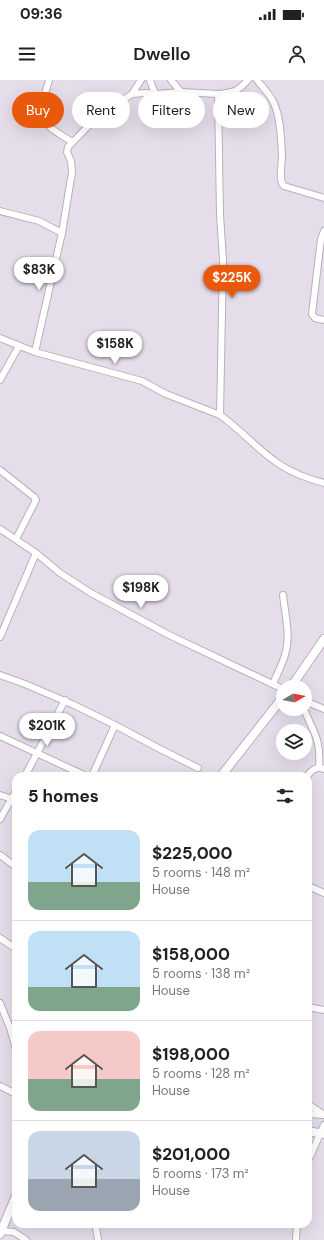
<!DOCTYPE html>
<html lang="en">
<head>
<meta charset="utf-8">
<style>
  body { margin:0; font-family:"DM Sans",sans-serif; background:#f2f2f2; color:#202124; height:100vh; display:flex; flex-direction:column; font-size:15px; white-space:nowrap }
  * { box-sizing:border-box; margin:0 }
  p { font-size:13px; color:#757577 }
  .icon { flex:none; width:22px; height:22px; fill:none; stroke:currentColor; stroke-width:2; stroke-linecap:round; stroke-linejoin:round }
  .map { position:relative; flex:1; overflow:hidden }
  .panel { position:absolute; left:12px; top:692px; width:300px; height:456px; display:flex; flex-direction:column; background:#fff; border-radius:12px; box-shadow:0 4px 16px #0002 }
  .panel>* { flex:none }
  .banner { position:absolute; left:12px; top:12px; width:300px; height:36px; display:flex; gap:8px }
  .needle { width:26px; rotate:80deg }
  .controls { position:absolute; left:276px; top:600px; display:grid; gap:8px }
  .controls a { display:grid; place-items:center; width:36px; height:36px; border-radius:50%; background:#fff; box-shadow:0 4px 16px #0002; font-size:20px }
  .price { position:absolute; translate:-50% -34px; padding:0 9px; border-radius:14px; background:#fff; color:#222; font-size:13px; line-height:26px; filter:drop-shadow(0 1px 2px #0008) }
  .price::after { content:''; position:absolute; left:50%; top:24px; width:12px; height:9px; margin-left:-6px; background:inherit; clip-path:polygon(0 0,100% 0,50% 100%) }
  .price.active { background:#ea580c; color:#fff }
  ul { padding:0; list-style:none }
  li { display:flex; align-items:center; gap:12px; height:100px; padding:0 16px }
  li+li { border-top:1px solid #e0e0e0 }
  li span { display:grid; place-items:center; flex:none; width:112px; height:80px; border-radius:12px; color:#555 }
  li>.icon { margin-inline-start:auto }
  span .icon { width:48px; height:48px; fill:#fffc; stroke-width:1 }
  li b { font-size:17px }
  h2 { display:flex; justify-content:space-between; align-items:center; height:48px; padding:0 16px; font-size:17px }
  .pill { padding:0 14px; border-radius:18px; background:#fff; box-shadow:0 4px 16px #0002; font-size:14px; line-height:36px }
  .pill.active { background:#ea580c; color:#fff }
  .status { display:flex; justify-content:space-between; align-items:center; height:28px; padding:0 20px; background:#fff; direction:ltr }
  .status svg { height:11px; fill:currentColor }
  header { display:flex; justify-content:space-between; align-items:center; height:52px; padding:0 16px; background:#fff; font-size:18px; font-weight:600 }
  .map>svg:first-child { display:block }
</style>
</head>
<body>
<div class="status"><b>09:36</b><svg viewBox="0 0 49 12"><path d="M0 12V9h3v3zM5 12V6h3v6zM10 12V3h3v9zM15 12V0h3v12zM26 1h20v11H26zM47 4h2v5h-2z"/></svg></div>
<header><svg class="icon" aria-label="menu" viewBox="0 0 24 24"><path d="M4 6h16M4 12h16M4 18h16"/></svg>Dwello<svg class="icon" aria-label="person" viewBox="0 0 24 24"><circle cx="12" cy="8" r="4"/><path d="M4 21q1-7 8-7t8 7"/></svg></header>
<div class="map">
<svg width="324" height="1160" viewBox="0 0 324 1160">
  <rect width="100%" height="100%" fill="#e5ddea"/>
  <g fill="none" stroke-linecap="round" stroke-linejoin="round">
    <defs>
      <g id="minor">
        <path d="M49,0C45,14 37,36 51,48C57,53 65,57 72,62"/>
        <polyline points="150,0 155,14"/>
        <polyline points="171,0 181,12"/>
        <path d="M248,0C237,12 235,12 218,14L220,135L223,180L220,335C241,350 258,370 279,384C292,393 309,399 324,403"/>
        <path d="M257,0C263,8 272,16 275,26C281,41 281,60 282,76C282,84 278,101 284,106L324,118"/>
        <polyline points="132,14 145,13 155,14 181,12 218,14"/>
        <polyline points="0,131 39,141 62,153"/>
        <polyline points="324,151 321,159 312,234 315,238 324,240"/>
        <polyline points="0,258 35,272 142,301 166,314 220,335"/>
        <polyline points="35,272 62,153 72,92 71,81 67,72 68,67 97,37 132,14 141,0"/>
        <polyline points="0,300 19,266"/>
        <polyline points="0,390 34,417 36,420 16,459"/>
        <polyline points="0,449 36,473 60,493 91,513 169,555 283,609"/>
        <polyline points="0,557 36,473"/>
        <polyline points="0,595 25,604 74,625 115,645 160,669 198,688"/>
        <path d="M273,604C277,594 282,585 285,575C291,556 285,534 283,515"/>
        <polyline points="305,621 324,629"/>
        <path d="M304,629C314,654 321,658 319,688"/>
        <polyline points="0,656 86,696"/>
        <polyline points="25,696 65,620"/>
        <polyline points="92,696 115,645"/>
        <path d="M307,696C312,690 316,686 324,689"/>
        <polyline points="0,715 16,720"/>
        <polyline points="0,739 16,711"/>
        <polyline points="0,775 16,787"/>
        <polyline points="308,806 324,813"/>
        <polyline points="0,858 16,869"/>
        <polyline points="0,923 10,948 16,969"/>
        <polyline points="308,927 324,930"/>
        <polyline points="0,1006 16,1014"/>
        <polyline points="308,1024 324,1035"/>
        <polyline points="308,1034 324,1035"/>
        <polyline points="308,1081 324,1045"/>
        <polyline points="95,1144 97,1153 98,1160"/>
        <polyline points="1,1151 14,1152 26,1160"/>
        <polyline points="296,1160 297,1144"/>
      </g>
      <g id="tertiary">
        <polyline points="291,607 324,559"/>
        <polyline points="221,696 283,617"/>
        <polyline points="308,1051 324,1054"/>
        <polyline points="0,1154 16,1116"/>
      </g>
    </defs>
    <!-- minor casing -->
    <use href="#minor" stroke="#b8b0bd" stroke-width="8"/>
    <!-- tertiary casing -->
    <use href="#tertiary" stroke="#b8b0bd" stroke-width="10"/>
    <!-- minor -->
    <use href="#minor" stroke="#fff" stroke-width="6"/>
    <!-- tertiary -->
    <use href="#tertiary" stroke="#fff" stroke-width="8"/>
  </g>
</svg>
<div class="controls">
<a><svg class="needle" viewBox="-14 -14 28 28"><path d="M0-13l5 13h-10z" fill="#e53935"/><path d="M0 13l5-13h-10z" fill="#757577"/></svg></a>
<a><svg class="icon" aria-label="layers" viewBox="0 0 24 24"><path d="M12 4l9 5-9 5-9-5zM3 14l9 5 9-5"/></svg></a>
</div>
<b class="price" style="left:39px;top:211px">$83K</b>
<b class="price active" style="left:232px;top:219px">$225K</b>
<b class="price" style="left:115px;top:285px">$158K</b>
<b class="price" style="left:141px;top:529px">$198K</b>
<b class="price" style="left:47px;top:667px">$201K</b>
<div class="banner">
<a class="pill active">Buy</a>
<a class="pill">Rent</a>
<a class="pill">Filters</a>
<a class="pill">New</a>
</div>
<section class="panel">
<h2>5 homes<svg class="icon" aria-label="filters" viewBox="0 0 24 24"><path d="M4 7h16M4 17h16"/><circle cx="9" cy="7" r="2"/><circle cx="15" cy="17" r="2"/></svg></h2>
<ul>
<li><span style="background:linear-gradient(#bfe0f5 65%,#7fa58c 0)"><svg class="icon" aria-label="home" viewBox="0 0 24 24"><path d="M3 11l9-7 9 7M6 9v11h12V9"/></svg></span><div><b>$225,000</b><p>5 rooms · 148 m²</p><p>House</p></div></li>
<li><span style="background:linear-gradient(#bfe0f5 70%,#7fa58c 0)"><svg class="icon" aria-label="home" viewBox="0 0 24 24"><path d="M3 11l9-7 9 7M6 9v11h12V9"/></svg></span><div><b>$158,000</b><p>5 rooms · 138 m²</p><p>House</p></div></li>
<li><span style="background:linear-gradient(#f6c9c9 60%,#7fa58c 0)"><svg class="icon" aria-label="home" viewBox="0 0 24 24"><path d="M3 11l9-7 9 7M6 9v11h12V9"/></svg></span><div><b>$198,000</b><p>5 rooms · 128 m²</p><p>House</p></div></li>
<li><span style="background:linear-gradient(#c9d6e8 60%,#9aa5b1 0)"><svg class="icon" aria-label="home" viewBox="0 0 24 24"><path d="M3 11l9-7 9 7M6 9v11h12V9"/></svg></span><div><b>$201,000</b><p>5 rooms · 173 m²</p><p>House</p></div></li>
</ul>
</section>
</div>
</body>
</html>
